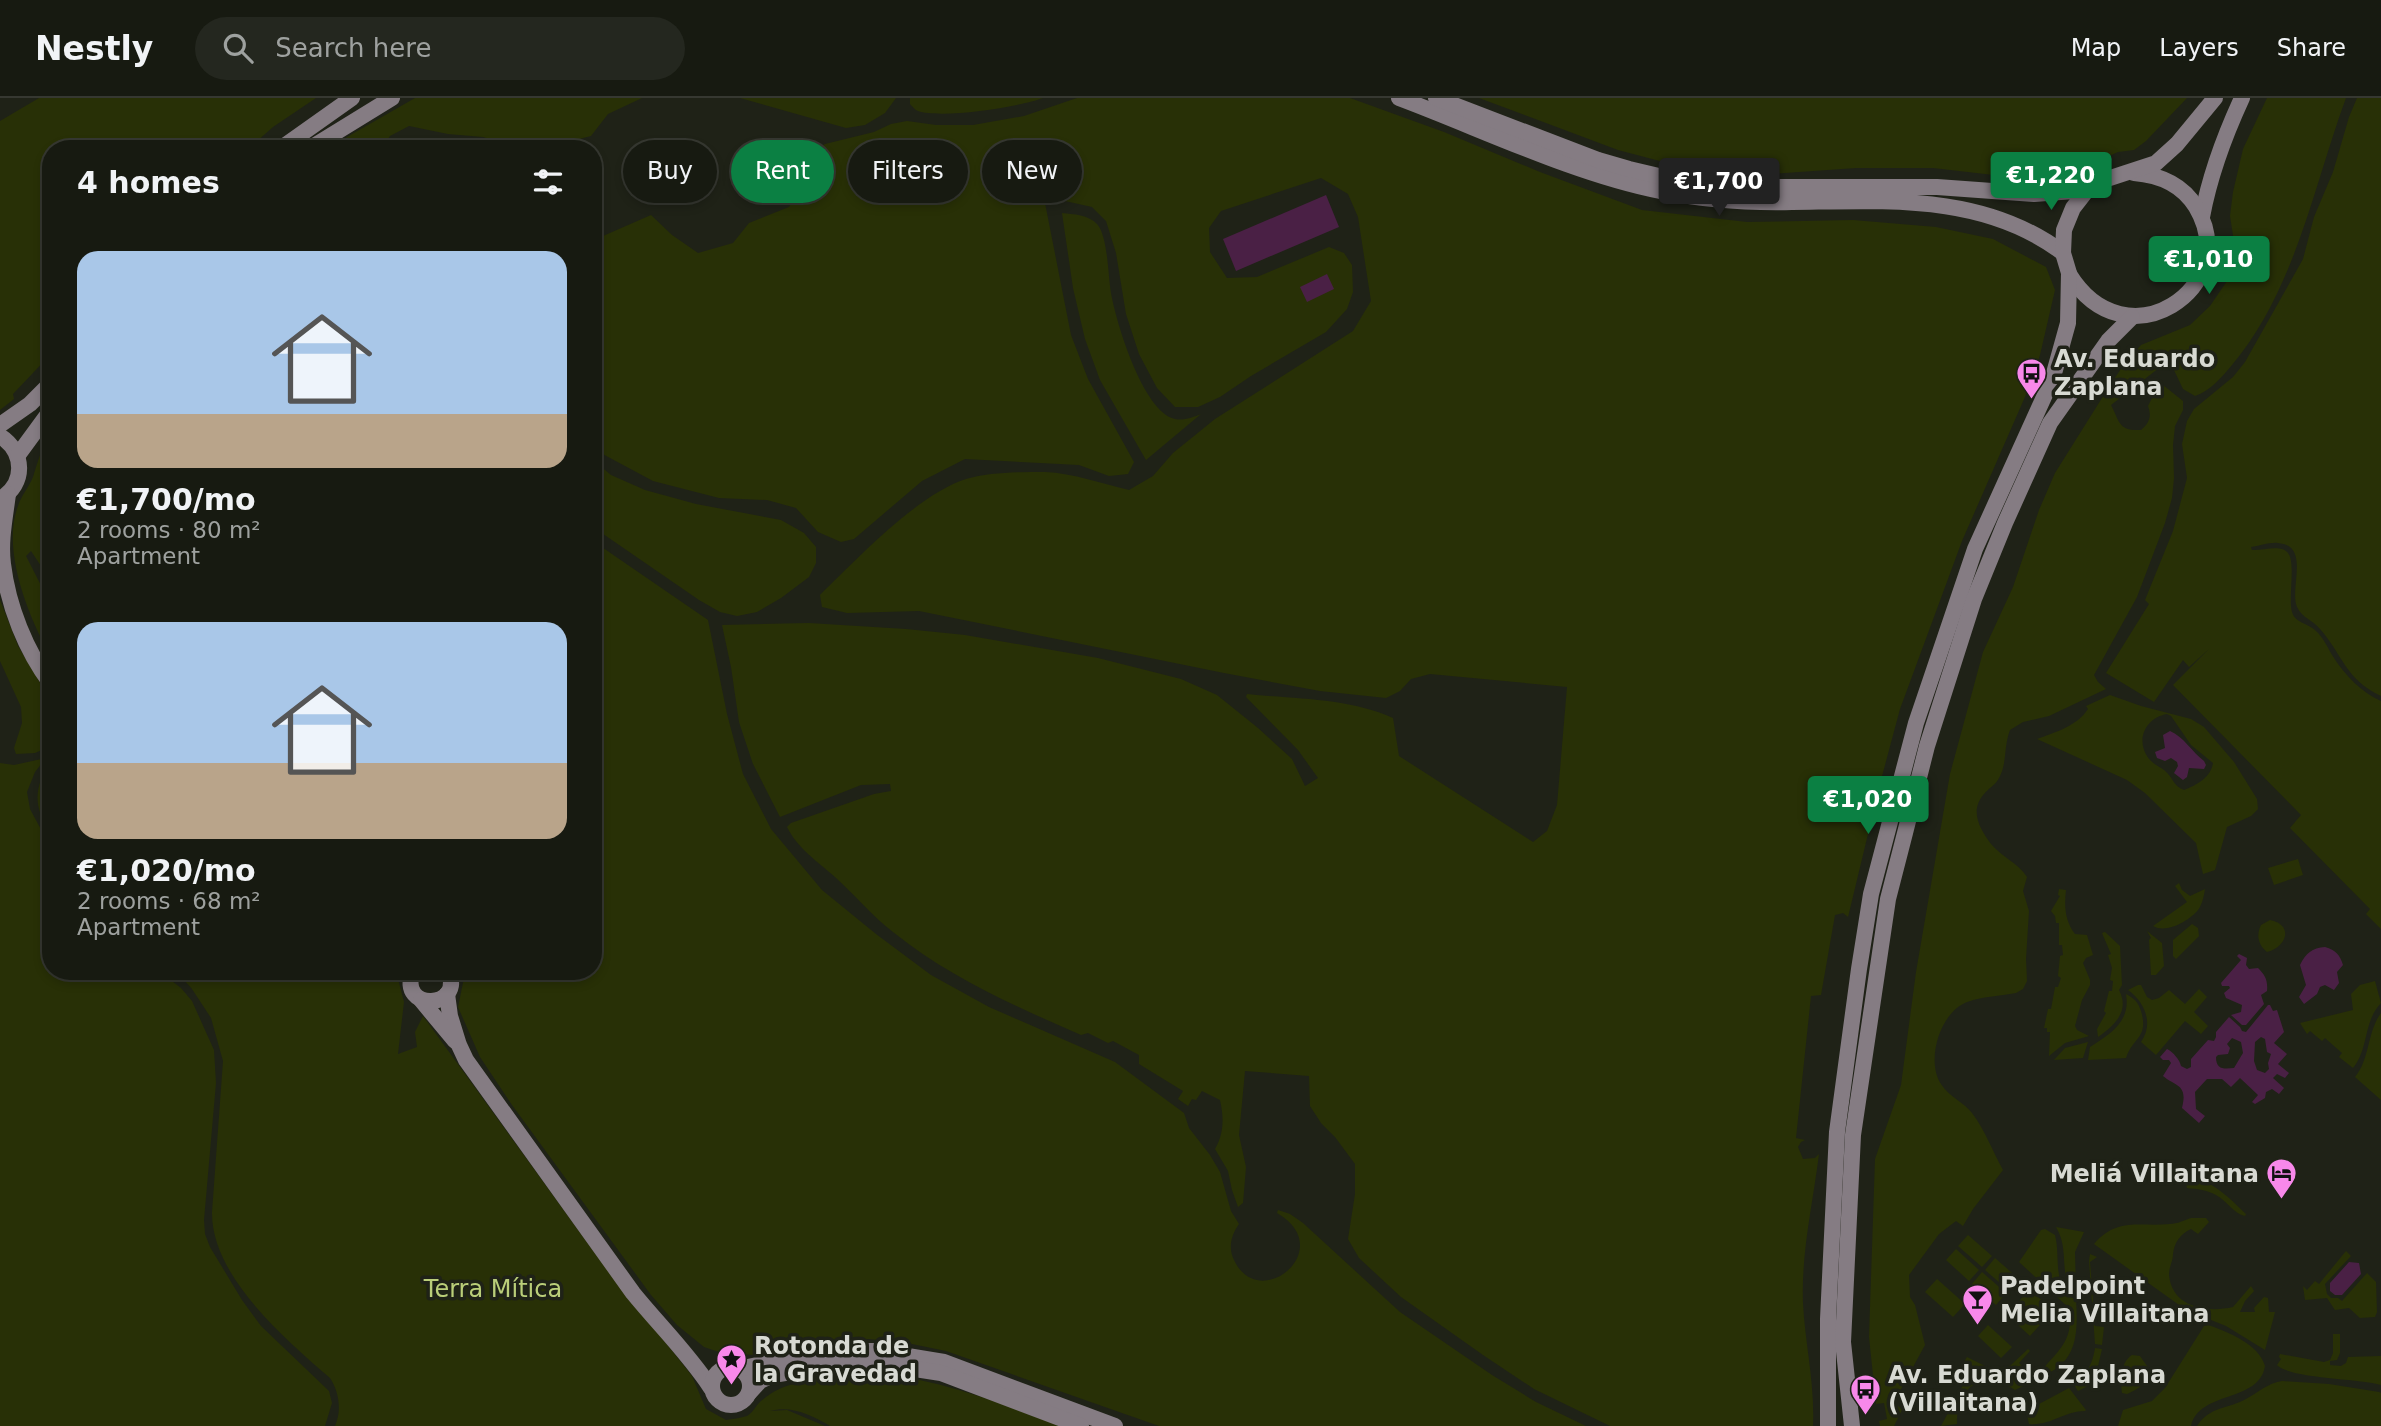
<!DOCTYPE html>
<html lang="en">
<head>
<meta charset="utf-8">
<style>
  body { margin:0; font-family:"DejaVu Sans",sans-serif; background:#24271f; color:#f1f3f6; height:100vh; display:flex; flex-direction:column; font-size:26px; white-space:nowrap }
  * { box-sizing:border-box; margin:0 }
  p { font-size:23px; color:#9ea19f }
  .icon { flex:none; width:38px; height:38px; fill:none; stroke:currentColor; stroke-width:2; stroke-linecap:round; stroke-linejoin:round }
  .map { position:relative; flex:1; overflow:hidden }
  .drawer { position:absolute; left:42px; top:42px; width:560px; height:840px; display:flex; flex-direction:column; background:#171a11; border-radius:28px; box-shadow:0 4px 10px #0003,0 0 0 2px #363831 }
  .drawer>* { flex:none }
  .guide { position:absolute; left:623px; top:42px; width:665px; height:63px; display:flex; gap:14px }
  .price { position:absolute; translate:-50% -60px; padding:0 16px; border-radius:7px; background:#0b8043; color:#fff; font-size:23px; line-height:46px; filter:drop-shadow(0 2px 4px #0008) }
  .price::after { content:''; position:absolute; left:50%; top:42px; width:21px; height:16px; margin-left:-10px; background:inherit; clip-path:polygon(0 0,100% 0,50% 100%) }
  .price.current { background:#222; color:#fff }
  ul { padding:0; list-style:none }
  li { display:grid; align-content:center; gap:14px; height:371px; padding:0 35px }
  li span { display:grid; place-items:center; height:217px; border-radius:21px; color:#555 }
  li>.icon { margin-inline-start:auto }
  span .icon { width:126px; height:126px; fill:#fffc; stroke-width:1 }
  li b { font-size:30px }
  h2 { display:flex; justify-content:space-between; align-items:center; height:84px; padding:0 35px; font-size:30px }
  .pill { padding:0 24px; border-radius:32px; background:#171a11; box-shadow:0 4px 10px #0003,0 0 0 2px #363831; font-size:24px; line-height:63px }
  .pill.current { background:#0b8043; color:#fff }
  header { display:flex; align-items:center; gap:42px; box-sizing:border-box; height:98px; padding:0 35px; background:#171a11; border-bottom:2px solid #363831 }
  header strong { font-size:33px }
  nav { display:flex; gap:38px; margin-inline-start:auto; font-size:24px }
  .search { width:490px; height:63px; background:#24271f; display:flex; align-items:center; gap:18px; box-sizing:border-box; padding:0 24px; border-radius:38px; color:#9ea19f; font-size:26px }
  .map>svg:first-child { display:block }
</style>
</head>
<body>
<header>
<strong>Nestly</strong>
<div class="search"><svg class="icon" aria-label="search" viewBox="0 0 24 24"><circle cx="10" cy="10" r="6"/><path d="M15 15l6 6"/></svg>Search here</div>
<nav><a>Map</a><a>Layers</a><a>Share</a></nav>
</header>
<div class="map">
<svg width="2381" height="1328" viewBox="0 0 2381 1328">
  <rect width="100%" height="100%" fill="#1f2217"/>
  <!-- green -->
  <g fill="#283006" fill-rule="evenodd">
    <polygon points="39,0 316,0 273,29 248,51 51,51 51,256 13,296 14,301 0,312 0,23"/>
    <polygon points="415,0 642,0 608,16 591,38 559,46 536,48 506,46 483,39 448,36 409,28 390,38 381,51 331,51 347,39"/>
    <polygon points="740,0 896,0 885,15 865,27 846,30"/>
    <path d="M910,0H1043C1019,9 942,21 918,13C915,12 913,9 910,6Z"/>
    <path d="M1077,0H1350L1444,34L1540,74L1642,112L1747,124L1853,122L1936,129L1993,141L2046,169L2055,192L2040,257L2028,292L1962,443L1900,611L1881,682L1849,815L1848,819L1843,815L1835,817L1821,897L1811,898L1796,1040L1805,1042L1801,1044L1798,1049L1803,1061L1815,1060L1819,1056C1813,1105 1801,1155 1803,1205C1805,1246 1815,1286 1813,1328H1610L1534,1291L1483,1257L1401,1199L1359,1160L1348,1141L1355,1096V1066L1335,1039L1321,1025L1310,1008L1309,978L1245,973L1239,1037L1246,1069L1243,1105L1238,1109L1232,1092L1228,1073L1215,1051C1224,1035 1224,1020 1220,1002L1202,993L1196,1002L1192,1001L1188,1008L1178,1001L1183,993L1139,966V957L1113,943L1108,945L1088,935L1081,937C1015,908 950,880 893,834C872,818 855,797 835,779C817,763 798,751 787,729L791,725L874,696L891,693L890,686L861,687L780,719L753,666L739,624L731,569L722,527L809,525L906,531L965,537L1098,560L1181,581L1217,597L1258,630L1292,661L1305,688L1318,680L1298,652L1246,599L1247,596C1295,601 1349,600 1393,620L1399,658L1533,744L1547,733L1557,707L1567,589L1430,576L1411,581L1400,593L1386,600L1320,593L1224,575L919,513L847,515L822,509L820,497C857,461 918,396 966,381C990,374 1020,374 1045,374C1073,375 1103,386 1129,392L1153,378L1173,355L1215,321L1353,233L1371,203L1358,119L1348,96L1321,80L1221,113L1209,130L1210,154L1227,180L1257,179L1329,149L1344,155L1352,167L1353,194L1347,211L1326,234L1251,278L1220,299L1198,309H1175L1157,290L1139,256L1126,216L1116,155L1106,123L1092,109L1056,101L1045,105L1071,237L1088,281L1134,364L1128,376L1109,378L1079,367L965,361L922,383L854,441L841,444L818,434L796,410L767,402L719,400L653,383L597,353L593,349V139L603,138L651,117L672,137L698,155L733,145L749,125L789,109L803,84L815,54L825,46L874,34L891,26L907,23L936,27H973L1024,18Z"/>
    <polygon points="1479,0 2187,0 2146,43 2134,52 2118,54 2074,74 2011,79 1933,70 1856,70 1771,76 1675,67 1618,52"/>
    <path d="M2267,0H2346C2313,90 2295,192 2232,267C2222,279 2210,293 2195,298L2183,291L2173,270H2159L2111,307C2120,324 2118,333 2141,332C2149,325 2152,319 2148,308L2156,292L2163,287L2183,303V312L2175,328L2173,347L2174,380L2172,400L2165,425L2137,499L2094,577L2098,584L2106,591L2049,618L2023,624L2010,632C2005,645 2006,658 2003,670C1998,687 1993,686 1984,696C1969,713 1980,731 1991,746C2002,759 2018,765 2027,779L2023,793L2029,813L2026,861L2027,883L2023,891L2016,895C2001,898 1975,899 1963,906C1939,918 1926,964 1941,986C1949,999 1964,1004 1972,1015C1985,1032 1993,1054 2003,1072L1973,1111L1963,1128L1956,1123L1939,1136L1909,1177L1910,1199L1915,1207L1925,1247L1894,1304L1902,1312L1894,1328H1880L1879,1323L1887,1321L1884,1305L1876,1306L1869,1239L1875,1061L1901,987L1916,874L1950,676L1983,554L2013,489L2039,412L2055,375L2102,300L2124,266L2141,247L2190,227L2210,208L2227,183L2236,157L2230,118L2233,94L2243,51Z"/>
    <path d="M2357,0H2381V598C2345,581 2343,557 2320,531C2313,522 2302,520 2297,509C2289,490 2311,448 2278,445C2270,444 2259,448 2251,449L2252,452C2262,453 2281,446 2288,455C2296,465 2288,499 2292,514C2295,525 2308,525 2316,533C2324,540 2328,551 2334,560C2345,577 2362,595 2381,603V831L2366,816L2370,811L2290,730L2301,717L2173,587L2209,551L2189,569L2183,562L2154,604L2106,575L2149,506L2145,502L2173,433L2187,380L2182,346L2187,323L2194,311L2233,279L2245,264L2303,161L2314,119L2333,74L2349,19Z"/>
    <path d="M1062,115C1073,116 1089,117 1097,126C1108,138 1108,178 1111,195C1116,224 1143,314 1175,321C1183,323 1194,319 1201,316L1146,362L1100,282L1085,241L1073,190Z"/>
    <path d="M51,334V483L31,453L26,458L51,507V559C29,520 1,452 18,408C21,398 29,389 33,379C38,363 42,348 51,334Z"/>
    <polygon points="593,362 611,377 645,392 696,406 781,422 804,435 816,449 816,465 809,479 781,500 757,514 737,518 720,514 699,502 593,429"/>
    <path d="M593,443L708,522L727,616L743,676L771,731L822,792L876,836L931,877L989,909L1115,964L1184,1015L1189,1030L1210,1057L1220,1074L1231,1113L1239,1126C1231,1137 1228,1150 1234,1162C1259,1216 1339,1151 1277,1115L1278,1112L1290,1116L1303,1125L1400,1214L1492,1277L1536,1304L1586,1328H1159L946,1253L912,1246L869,1241L814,1246L754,1257L722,1255L704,1249L677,1227L651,1197L512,1007L480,959L458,909L464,880L462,873H593Z"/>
    <polygon points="0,502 18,548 51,603 51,648 35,655 16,656 14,650 22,625 21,609 0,563"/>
    <path d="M2110,597L2141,608L2191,621L2204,629L2234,664L2257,701L2258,711L2251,718L2227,729L2215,772L2203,776L2196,745L2145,695L2127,682L2037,641C2056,634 2077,628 2088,611L2086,608ZM2167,616L2171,618L2191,647L2213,665C2211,679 2197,687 2184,692C2173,688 2173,679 2164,672C2160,669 2155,667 2151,663C2134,645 2144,620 2167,616Z"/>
    <polygon points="46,660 35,674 27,694 30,711 51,750 51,873 159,873 181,890 192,903 214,952 216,985 204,1122 205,1136 210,1149 242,1202 261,1228 329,1293 332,1305 325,1328 0,1328 0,665 14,667"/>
    <path d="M51,666V733C33,712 33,687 51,666Z"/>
    <polygon points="2298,761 2303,777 2274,787 2268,770"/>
    <path d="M2179,785L2182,792L2190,798L2205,791C2204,798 2202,807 2198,812C2189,823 2166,836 2153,828L2187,804L2175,788Z"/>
    <path d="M2059,791L2066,792C2064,808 2065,823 2075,836L2087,837L2093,857L2086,860L2083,865L2090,882V887L2082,902L2075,928L2077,932L2089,938L2065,945L2049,958L2050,934H2047V930H2044L2048,911H2051L2055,889H2058L2061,880L2058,878L2060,858L2063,857L2062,847H2059V825H2056L2055,818L2051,813L2060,798L2058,797Z"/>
    <path d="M2270,822C2294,827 2287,849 2267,854C2258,847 2256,837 2261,827Z"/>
    <polygon points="2192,826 2198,830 2199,838 2176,861 2173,858 2173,842"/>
    <polygon points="2147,833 2162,845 2164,868 2156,877 2151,877 2149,842 2151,840"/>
    <path d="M2105,834L2120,848L2122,887L2119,892C2130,913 2115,927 2098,939L2097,931L2106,915L2104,913L2109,893H2112L2113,883L2110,882L2112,870L2108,857L2111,856L2102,835Z"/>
    <path d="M176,873H396L404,904L398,956L417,949L415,934L423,918L594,1154L692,1278L706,1311L726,1322C732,1321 741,1320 747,1318C751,1316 755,1310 758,1306C767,1297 777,1291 790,1287C884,1257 972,1295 1060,1328H830C812,1317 791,1307 770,1313L787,1312L825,1328H335C342,1312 339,1294 330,1280C285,1241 211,1178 212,1114L223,963L211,920L192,891Z"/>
    <path d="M2375,883L2381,905C2363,924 2369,951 2353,970L2339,959L2342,955L2325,940L2322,943L2310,933L2307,936L2300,925L2353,912L2351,896L2360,887Z"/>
    <path d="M2138,887H2141L2147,899L2152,902L2159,900L2169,892L2185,906L2199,891L2207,899L2194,914L2208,928L2201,936L2185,923L2156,957L2141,944C2154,926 2145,904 2128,892Z"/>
    <path d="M2126,896C2135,901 2138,904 2141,913C2149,940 2133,939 2126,960L2088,962L2090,949C2110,936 2131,924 2126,896Z"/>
    <path d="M2381,915V1002L2355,979C2370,961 2367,934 2381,915Z"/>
    <polygon points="2088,944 2083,960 2054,962 2065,950"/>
    <path d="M2192,1080C2215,1084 2230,1101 2246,1116L2245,1118C2234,1116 2227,1103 2216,1097C2207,1092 2197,1091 2187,1090L2185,1081Z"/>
    <path d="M2191,1120H2206L2209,1124L2198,1136L2191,1131C2180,1136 2174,1145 2173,1156C2173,1163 2169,1169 2169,1177C2172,1210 2208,1215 2233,1209L2251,1188L2254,1193L2245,1203L2240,1214H2255L2254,1210L2264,1199L2268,1200L2269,1214H2275L2265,1252L2226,1228L2186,1212L2094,1146C2117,1119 2139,1129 2170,1126C2177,1126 2185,1122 2191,1120Z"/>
    <path d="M2056,1129L2084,1134L2075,1154L2076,1194L2067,1185C2062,1165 2067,1147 2056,1129Z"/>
    <path d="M2045,1131L2055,1137C2061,1160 2051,1188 2076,1202C2078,1233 2078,1264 2044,1277L2043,1271C2056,1255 2069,1246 2070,1224L2064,1218L2069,1210L2019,1164L2041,1132Z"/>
    <polygon points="1968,1137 1992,1158 1982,1169 1958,1148"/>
    <polygon points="1956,1151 1979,1172 1969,1183 1946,1162"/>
    <polygon points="2346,1153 2351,1158 2325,1186 2327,1196 2331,1200 2338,1200 2342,1203 2367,1175 2376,1184 2377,1214 2375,1219 2360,1220 2349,1210 2335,1212 2327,1200 2305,1202 2303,1188 2307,1192 2315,1183 2319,1186"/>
    <polygon points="2090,1156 2097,1159 2090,1164 2095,1228 2104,1229 2102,1247 2095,1246 2089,1163"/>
    <polygon points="1995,1160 2019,1181 2008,1192 1985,1172"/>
    <polygon points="1982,1174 2006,1195 1996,1207 1972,1186"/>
    <polygon points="1937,1181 1965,1206 1953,1219 1925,1194"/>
    <polygon points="2029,1191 2053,1212 2043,1224 2019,1203"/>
    <polygon points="2017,1206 2040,1227 2030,1238 2007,1217"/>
    <polygon points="1988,1227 2012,1249 2001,1260 1978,1238"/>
    <path d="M2208,1227C2228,1234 2259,1246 2265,1268C2259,1305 2200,1292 2191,1328H2118L2123,1312L2152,1303L2165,1290L2204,1228Z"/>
    <path d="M2333,1236H2340V1255L2337,1262L2330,1263V1267L2341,1268L2346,1265L2348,1259L2381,1258V1287C2358,1280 2291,1281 2277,1267L2281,1261L2279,1259L2280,1256L2324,1264L2330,1262L2333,1255Z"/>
    <path d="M2095,1250L2102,1251L2094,1285L2078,1293L2074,1287C2086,1278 2093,1265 2095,1250Z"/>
    <path d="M2028,1251L2030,1253L2019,1265L2036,1282L2015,1292C1982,1272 1956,1288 1957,1326L1941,1328L1971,1272L1962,1267L1967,1259L1993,1272L2011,1267Z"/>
    <path d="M2132,1257L2140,1258L2149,1271C2147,1286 2140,1290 2127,1296L2122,1295C2120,1282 2120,1265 2132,1257Z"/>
    <path d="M2282,1283L2329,1286L2379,1294L2381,1295V1328H2197C2210,1308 2228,1311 2246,1301C2259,1294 2266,1286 2282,1283Z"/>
    <path d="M2069,1290L2086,1312L2085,1313C2064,1313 2051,1328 2029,1326L2026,1313Z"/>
  </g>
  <!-- water -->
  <g fill="#4a2045" fill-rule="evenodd">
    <polygon points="678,55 690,87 689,90 674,93 663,60 665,58"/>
    <polygon points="1326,97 1339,129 1236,173 1223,141"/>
    <polygon points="1327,176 1334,191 1307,204 1300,189"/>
    <path d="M2170,633C2183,638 2193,655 2204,663L2206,667L2204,671L2189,670L2187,679L2183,682L2174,675L2178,668L2177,664L2171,660L2165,663L2157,660L2155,654L2165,650L2163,637Z"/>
    <path d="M2325,849C2336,852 2340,857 2343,867L2337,874L2339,885L2334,892L2325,887L2320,889L2317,896L2304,906L2299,899L2306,887L2300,867C2306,855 2312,850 2325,849Z"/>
    <path d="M2239,856L2247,860L2246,867L2249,871L2258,870C2265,877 2268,882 2267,893L2261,897L2264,906L2246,927H2242L2231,917L2241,914L2242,907L2226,900L2224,895L2230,890L2229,888H2222L2221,885L2241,862L2237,858Z"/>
    <path d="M2268,907H2270L2273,913L2277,912L2284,934L2274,945L2287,956L2278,966L2289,975L2285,980L2277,976L2273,980L2284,990L2279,996L2272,991L2266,994L2265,1000L2255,1006L2252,1004L2258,997L2240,980L2231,989L2222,981H2207L2195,994L2196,1011L2205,1018L2199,1025L2182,1010C2188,986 2176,989 2163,978L2171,965L2169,962H2163L2160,959L2167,951C2173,954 2180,962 2181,968L2187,971L2191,969V961L2208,942L2214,943L2216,939V934L2229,919L2240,929L2242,933L2246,934ZM2261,939L2265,941L2267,954L2271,956L2268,965L2269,971L2265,975L2257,972L2254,963L2255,944ZM2232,940L2241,944L2243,955L2234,970C2224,971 2216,972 2216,959L2218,957L2228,956L2230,950L2227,946Z"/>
    <polygon points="2349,1164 2359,1165 2361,1176 2342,1197 2335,1197 2330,1193 2330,1185"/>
  </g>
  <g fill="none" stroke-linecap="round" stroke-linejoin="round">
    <!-- secondary -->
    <g stroke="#857c83" stroke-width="16">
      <path d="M1399,0C1482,31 1574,76 1660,93C1703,102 1748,105 1792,104C1886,103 1984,95 2063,155"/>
      <polyline points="1436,0 1598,62 1629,71 1680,83 1761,89 1937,89 2034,96 2087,92"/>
      <polyline points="280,51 352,0"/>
      <polyline points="309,51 392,0"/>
      <path d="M2202,119C2210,76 2224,39 2242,0"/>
      <path d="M2069,176C2126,269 2244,189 2196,109C2182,86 2160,77 2134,75"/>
      <polyline points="0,327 30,306 51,285"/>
      <path d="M0,338C25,354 26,386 0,401"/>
      <polyline points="18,357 51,312"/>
      <path d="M8,396C5,420 0,443 3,466C8,508 26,553 51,586"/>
      <path d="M413,873C397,915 466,911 448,873"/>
      <path d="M447,896L450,918L459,947L466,962L633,1195C659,1227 688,1255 711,1290"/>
      <polyline points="421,902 455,943"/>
      <circle cx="731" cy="1288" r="19"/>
      <polyline points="738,1271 796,1259 838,1253 877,1253 944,1264 1115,1328"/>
      <polyline points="749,1295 760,1283 773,1277 845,1265 876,1265 941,1275 1081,1328"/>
      <polyline points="1828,1328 1828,1221 1837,1034 1859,871 1871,796 1916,625 1975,451 2053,279 2068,225 2069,175 2063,155 2064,132 2073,110 2087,92 2101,83 2156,65 2177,46 2215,0"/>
      <polyline points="1852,1328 1843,1244 1853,1037 1888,801 1905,735 1927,648 1974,501 2005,425 2050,325 2108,243 2132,219"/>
    </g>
  </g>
  <!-- icons -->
  <defs>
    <symbol id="bus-pin" viewBox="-11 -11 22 30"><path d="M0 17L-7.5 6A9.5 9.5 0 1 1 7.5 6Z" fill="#f888ea" stroke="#1f2217"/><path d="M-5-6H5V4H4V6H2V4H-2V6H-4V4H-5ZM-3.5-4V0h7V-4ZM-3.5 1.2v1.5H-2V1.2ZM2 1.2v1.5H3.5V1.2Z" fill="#111"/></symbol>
    <symbol id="hotel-pin" viewBox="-11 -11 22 30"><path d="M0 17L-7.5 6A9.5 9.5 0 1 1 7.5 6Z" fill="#f888ea" stroke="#1f2217"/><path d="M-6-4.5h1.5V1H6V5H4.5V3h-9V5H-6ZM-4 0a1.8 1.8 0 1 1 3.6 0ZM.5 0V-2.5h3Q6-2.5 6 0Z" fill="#111"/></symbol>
    <symbol id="bar-pin" viewBox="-11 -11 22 30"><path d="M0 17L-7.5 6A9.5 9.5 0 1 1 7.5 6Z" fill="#f888ea" stroke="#1f2217"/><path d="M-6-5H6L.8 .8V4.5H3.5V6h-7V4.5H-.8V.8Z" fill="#111"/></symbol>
    <symbol id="sight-pin" viewBox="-11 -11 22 30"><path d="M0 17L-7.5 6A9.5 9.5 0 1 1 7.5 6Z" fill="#f888ea" stroke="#1f2217"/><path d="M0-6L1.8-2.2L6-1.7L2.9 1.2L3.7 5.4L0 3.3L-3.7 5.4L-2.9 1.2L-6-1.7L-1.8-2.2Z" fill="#111"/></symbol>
  </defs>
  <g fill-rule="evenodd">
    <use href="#bus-pin" x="2014" y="258" width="35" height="47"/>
    <use href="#hotel-pin" x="2264" y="1058" width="35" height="47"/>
    <use href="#bar-pin" x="1960" y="1184" width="35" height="47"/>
    <use href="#sight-pin" x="714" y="1244" width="35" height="47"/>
    <use href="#bus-pin" x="1848" y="1274" width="35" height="47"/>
  </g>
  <g text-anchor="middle" stroke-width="7" stroke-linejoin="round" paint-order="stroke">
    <!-- poi labels -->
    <g font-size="24" font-weight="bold" fill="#d8dad3" stroke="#1f2217" text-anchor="start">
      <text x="2054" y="269">Av. Eduardo<tspan x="2054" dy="28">Zaplana</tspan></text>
      <text x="2259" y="1084" text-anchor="end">Meliá Villaitana</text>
      <text x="2000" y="1196">Padelpoint<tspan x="2000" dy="28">Melia Villaitana</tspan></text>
      <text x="754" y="1256">Rotonda de<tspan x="754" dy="28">la Gravedad</tspan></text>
      <text x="1888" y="1285">Av. Eduardo Zaplana<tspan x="1888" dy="28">(Villaitana)</tspan></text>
    </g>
    <!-- park labels -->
    <g font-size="24" fill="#bace79" stroke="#1f2217">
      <text x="493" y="1199">Terra Mítica</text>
    </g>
  </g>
</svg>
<b class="price" style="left:2051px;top:114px">€1,220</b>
<b class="price current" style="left:1719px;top:120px">€1,700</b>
<b class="price" style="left:2209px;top:198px">€1,010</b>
<b class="price" style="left:1868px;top:738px">€1,020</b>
<div class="guide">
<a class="pill">Buy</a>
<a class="pill current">Rent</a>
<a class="pill">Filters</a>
<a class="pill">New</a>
</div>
<section class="drawer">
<h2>4 homes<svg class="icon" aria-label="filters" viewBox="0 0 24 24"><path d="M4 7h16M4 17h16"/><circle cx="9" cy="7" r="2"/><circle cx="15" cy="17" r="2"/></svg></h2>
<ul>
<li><span style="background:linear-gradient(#a9c7e8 75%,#b9a48a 0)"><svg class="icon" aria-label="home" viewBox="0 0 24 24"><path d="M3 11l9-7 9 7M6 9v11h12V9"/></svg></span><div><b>€1,700/mo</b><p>2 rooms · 80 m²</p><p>Apartment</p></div></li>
<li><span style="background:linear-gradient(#a9c7e8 65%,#b9a48a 0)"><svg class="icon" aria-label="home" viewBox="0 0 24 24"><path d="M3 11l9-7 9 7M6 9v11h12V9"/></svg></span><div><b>€1,020/mo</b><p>2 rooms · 68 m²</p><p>Apartment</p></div></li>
</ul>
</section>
</div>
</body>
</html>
